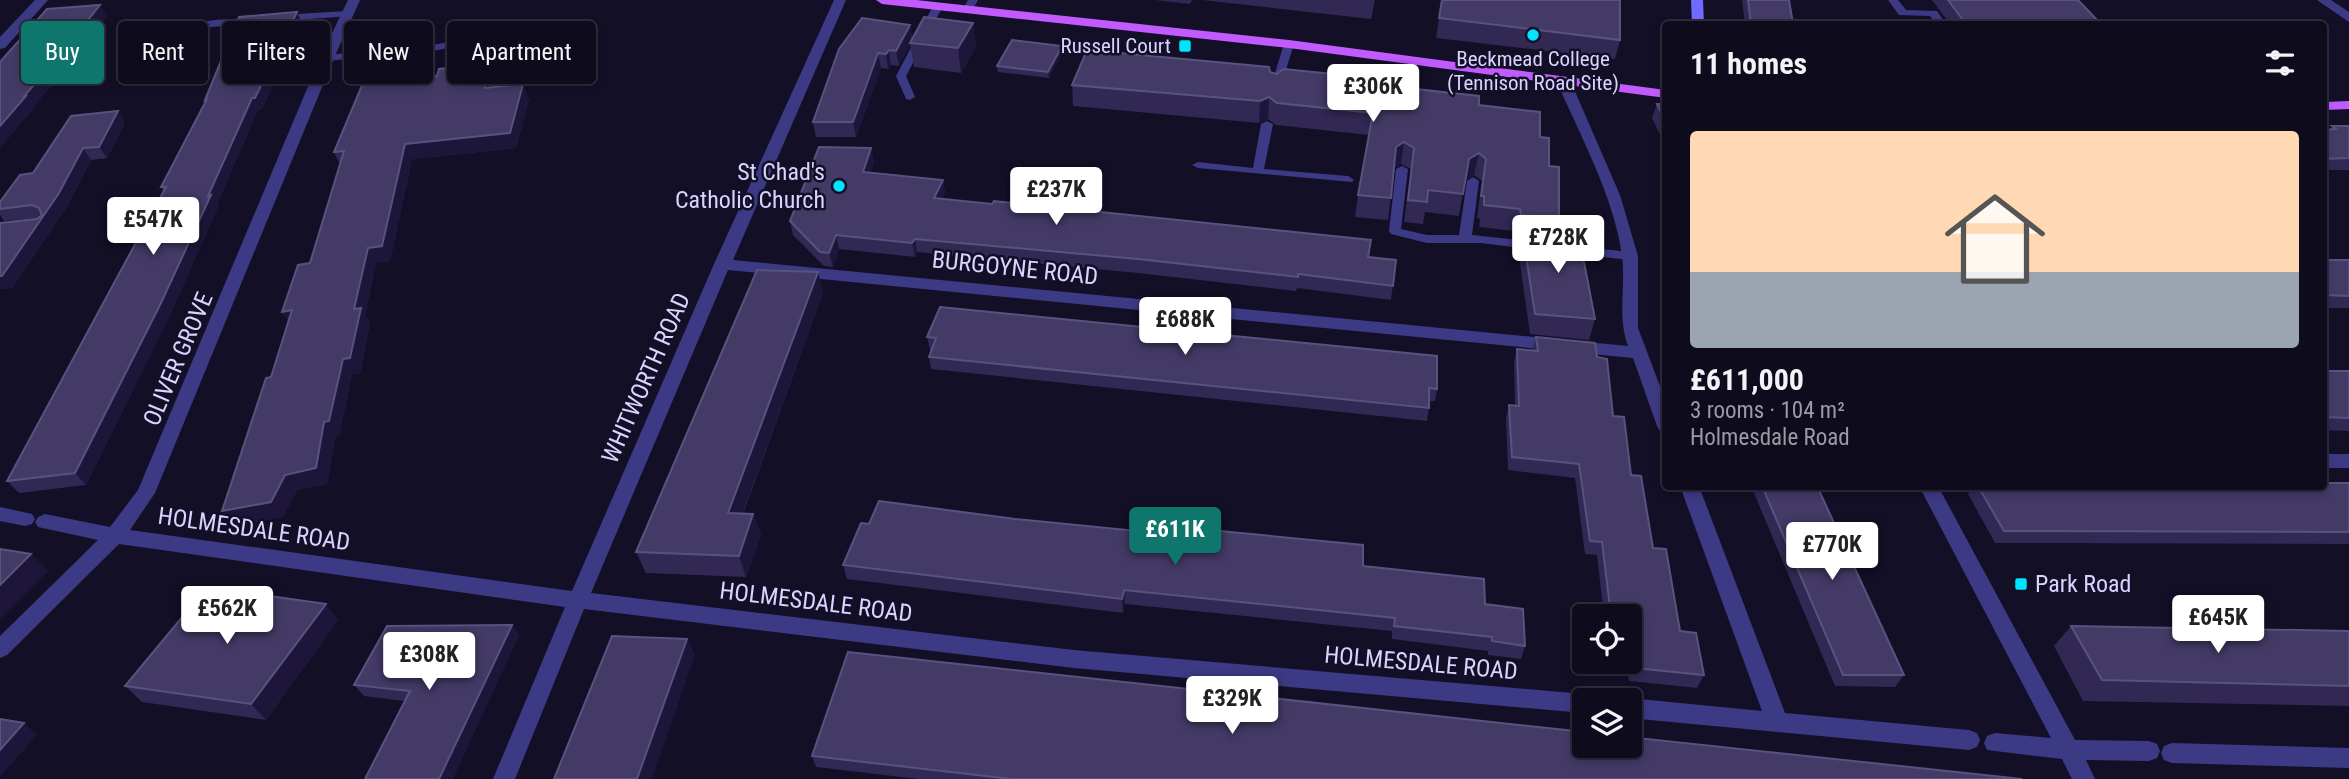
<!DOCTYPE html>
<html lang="en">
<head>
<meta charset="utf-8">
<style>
  body { margin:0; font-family:"Roboto Condensed",sans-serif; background:#171425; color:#f1f3f6; height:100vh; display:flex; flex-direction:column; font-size:26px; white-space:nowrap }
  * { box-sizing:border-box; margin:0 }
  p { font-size:23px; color:#9b9ba3 }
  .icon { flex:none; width:38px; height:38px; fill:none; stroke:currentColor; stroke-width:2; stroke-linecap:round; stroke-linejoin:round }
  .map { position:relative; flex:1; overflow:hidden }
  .drawer { position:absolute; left:1662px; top:21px; width:665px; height:469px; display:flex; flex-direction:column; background:#0e0b1c; border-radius:7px; box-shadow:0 4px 10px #0003,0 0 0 2px #2e2b3b }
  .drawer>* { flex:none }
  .top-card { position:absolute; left:21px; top:21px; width:665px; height:63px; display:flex; gap:14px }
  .buttons { position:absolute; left:1572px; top:604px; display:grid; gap:14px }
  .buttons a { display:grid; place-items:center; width:70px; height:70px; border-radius:7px; background:#0e0b1c; box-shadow:0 4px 10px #0003,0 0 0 2px #2e2b3b; font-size:35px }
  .price { position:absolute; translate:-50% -60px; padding:0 16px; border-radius:7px; background:#fff; color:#222; font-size:23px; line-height:46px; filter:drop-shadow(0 2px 4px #0008) }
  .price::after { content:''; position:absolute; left:50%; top:42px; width:21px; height:16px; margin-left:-10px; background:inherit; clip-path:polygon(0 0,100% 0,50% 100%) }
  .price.active { background:#0f766e; color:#fff }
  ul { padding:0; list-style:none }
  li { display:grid; align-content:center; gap:14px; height:371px; padding:0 28px }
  li span { display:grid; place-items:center; height:217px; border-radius:7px; color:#555 }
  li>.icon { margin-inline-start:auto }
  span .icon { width:126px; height:126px; fill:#fffc; stroke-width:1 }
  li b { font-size:30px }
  h2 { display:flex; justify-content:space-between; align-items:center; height:84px; padding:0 28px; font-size:30px }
  .chip { padding:0 24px; border-radius:7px; background:#0e0b1c; box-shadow:0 4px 10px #0003,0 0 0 2px #2e2b3b; font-size:24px; line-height:63px }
  .chip.active { background:#0f766e; color:#fff }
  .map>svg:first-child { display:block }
</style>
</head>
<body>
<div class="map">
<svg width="2349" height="779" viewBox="0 0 2349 779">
  <rect width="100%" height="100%" fill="#130f26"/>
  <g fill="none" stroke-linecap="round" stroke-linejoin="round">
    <!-- lane -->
    <g fill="#3d3a85" fill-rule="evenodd">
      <polygon points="968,0 978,0 972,11 968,12 963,9"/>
      <polygon points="1888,0 1898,0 1906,10 1937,11 1946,24 1936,24 1930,16 1899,15"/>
      <polygon points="938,3 943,6 906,76 915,97 910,100 906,99 896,76 933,6"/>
      <polygon points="346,11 350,12 350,16 281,21 276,18 281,15"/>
      <path d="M254,18L258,19V23C220,30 189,19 160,52H152L151,50C176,18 216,20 254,18Z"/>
      <polygon points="469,38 474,41 473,43 438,50 327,61 322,58 327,55 438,44"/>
      <polygon points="1289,41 1294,44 1280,89 1275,92 1271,91 1270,89 1284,44"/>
      <polygon points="1267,121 1273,124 1264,169 1348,176 1354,180 1352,182 1198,168 1192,165 1198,162 1253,168 1261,124"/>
      <polygon points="1402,166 1408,169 1401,229 1427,235 1459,235 1467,181 1473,177 1479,181 1472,235 1538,242 1544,246 1538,250 1481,243 1427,243 1391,234 1389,231 1396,169"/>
      <polygon points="1565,245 1630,252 1636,256 1630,260 1561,252 1559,249 1561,246"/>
    </g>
    <!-- street -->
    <g fill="#3d3a85" fill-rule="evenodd">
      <polygon points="35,0 48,0 5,48 0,49 0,37"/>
      <path d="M348,0H360L334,58L155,493L130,530L572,591L714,264L834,0H846L733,260L1628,346C1617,316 1626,287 1622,256C1615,199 1579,133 1556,80L1563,76L1570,80L1620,195L1638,256V328L1666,402V433L1660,431L1657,426L1633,358L728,270L591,593L1074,650L1584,694L1593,700H1584V713L1074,668L584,609L515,779H493L565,607L119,544L7,655L0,658V636L98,540L38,527L35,522L38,517L45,514L110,527L138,490L320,58Z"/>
      <polygon points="2317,0 2331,0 2349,12 2349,22"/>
      <rect x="2324" y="454" width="25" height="14"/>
      <polygon points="1680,486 1699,486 1785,713 1969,730 1977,733 1980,740 1977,747 1969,750 1629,718 1629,700 1625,700 1629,698 1762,711"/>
      <polygon points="1919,486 1938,486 2075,740 2149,741 2157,744 2160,751 2157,758 2149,761 2086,760 2095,779 2072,779 2062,759 1987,750 1984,743 1987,736 1995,733 2051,738"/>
      <polygon points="0,507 32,514 35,519 32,524 25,526 0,521"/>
      <polygon points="2172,743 2349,748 2349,768 2172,763 2164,760 2161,753 2164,746"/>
    </g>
    <!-- secondary -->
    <polygon fill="#6f6bff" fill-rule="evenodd" points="1691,0 1703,0 1704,24 1692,24"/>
    <!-- primary -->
    <g fill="#c25bff" fill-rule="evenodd">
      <polygon points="876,0 916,0 1289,40 1666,90 1666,98 1289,48 882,4"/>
      <polygon points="2349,101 2349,109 2324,110 2324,102"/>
    </g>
  </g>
  <!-- wall -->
  <g fill="#312854">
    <polygon points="1155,0 1192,0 1190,4"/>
    <polygon points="1202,0 1375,0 1371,19"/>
    <polygon points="1742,0 1789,0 1793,24 1745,24"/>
    <polygon points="1932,0 2078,0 2101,24 1950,24"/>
    <polygon points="297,12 302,23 262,109 258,110 217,204 218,207 169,317 86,485 19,493 7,481 163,191 161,187 206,102 205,100"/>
    <polygon points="1439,18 1620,40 1615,59 1436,38"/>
    <polygon points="973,23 976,47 961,73 914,67 910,44 899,66 891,65 888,69 881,68 856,137 816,137 813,122 839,49 910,25 912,38"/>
    <polygon points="1062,46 1062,52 1049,78 998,72 997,66"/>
    <polygon points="492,63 498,77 495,87 529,99 516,148 412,159 390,261 376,263 365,315 370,323 360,373 352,374 339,436 335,437 327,484 297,490 283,517 234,526 222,511 271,377 289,322 282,312 310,263 340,164 334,152 437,76"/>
    <polygon points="1270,72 1276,74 1361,83 1479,105 1540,137 1549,166 1559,219 1555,233 1595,319 1589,340 1530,334 1518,250 1521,238 1516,237 1515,231 1479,227 1480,219 1477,218 1482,181 1474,175 1465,180 1459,216 1425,212 1423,224 1404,222 1411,169 1401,164 1394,168 1388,220 1355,217 1358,195 1369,135 1276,125 1268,119 1259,123 1073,106 1072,85"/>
    <polygon points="1657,104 1666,104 1666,147 1652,118"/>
    <polygon points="118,111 125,123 107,158 91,160 68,205 12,288 0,289 0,223 38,218 4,221 0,215 0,202 33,173"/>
    <polygon points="2332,126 2349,126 2349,170 2324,170 2324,130 2329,130"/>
    <polygon points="871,148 874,162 870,172 943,180 945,193 942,199 1396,260 1391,300 1297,288 1296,291 1138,273 917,252 915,257 839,249 833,267 824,266 793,235 790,221"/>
    <rect x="2324" y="260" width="25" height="48"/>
    <polygon points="818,272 823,293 743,514 753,514 761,535 746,577 646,573 636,552"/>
    <polygon points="927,337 1437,389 1435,401 1429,401 1429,408 1427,421 931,369 929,357 932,350 930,350"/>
    <polygon points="1536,337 1597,357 1653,548 1680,631 1704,675 1697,688 1629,681 1626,662 1629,662 1629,616 1604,616 1597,555 1585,554 1575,478 1508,470 1506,418 1509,405 1515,405 1514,362 1517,349 1532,351"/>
    <polygon points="2324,371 2349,371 2349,431 2324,430"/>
    <polygon points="2349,483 2349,544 1995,543 1968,494 1973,486 2324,486"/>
    <polygon points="1751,486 1817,486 1904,675 1895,687 1835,686"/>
    <polygon points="1015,519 1147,532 1363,566 1485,604 1525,646 1521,659 1488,655 1488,651 1392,639 1392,631 1125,604 1123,613 847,579 843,565 869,524"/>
    <polygon points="338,620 266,720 142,702 125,686"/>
    <polygon points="512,625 519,636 405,701 364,696 354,685"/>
    <polygon points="2071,626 2349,631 2349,706 2083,701 2054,646"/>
    <polygon points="812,756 2022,779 918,779 816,767"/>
  </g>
  <!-- shaded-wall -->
  <g fill="#1d163a">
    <polygon points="100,5 107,17 78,53 79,55 34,106 35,107 0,148 0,126"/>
    <polygon points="297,12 302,23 262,109 258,110 217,204 218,207 169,317 86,485 75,473 208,196 252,98"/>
    <polygon points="973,23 976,47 961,73 958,48"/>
    <polygon points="910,25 912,40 899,66 896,51"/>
    <polygon points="1062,46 1062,52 1049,78 1048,72"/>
    <polygon points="889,50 891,65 888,69 886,54"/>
    <polygon points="878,53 881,68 856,137 853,122"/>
    <polygon points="492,63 498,77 491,102 485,88"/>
    <polygon points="523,84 529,99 516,148 412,159 390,261 376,263 365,315 370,323 360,373 352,374 339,436 335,437 327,484 297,490 283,517 234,526 222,511 285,475 324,422 354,309 368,248 405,144"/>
    <polygon points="1269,97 1268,119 1259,123 1260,101"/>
    <polygon points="118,111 125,123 107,158 99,147"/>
    <polygon points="1404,142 1401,164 1393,169 1396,147"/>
    <polygon points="83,148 91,160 68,205 12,288 0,289 0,276 59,193"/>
    <polygon points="871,148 874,162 866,185 863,172"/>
    <polygon points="1479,153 1474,175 1464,181 1469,159"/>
    <polygon points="943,180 945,193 936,212 934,198"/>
    <polygon points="836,235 839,249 833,267 829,253"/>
    <polygon points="915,239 917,252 915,257 912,243"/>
    <polygon points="818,272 823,293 735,534 728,513"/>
    <polygon points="292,310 292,327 282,312"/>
    <polygon points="753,514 761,535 746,577 739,556"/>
    <polygon points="31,554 48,571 0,619 0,585"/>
    <polygon points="1124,590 1125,604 1123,613 1122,599"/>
    <polygon points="326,604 338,620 266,720 251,704"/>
    <polygon points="512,625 519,636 453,779 439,779"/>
    <polygon points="687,639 695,655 652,779 637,779"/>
    <polygon points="24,723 37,735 0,777 0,750"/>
  </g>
  <!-- building -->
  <g fill="#433a66" stroke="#5a527e" stroke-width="2">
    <polygon points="1442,0 1620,0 1620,40 1439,18"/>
    <polygon points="1748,0 1789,0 1793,24 1751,24"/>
    <polygon points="1948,0 2078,0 2101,24 1966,24"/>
    <polygon points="100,5 69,44 72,43 24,96 26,96 0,126 0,62 47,9"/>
    <polygon points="297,12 255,98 252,98 208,196 211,195 160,305 75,473 7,481 166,187 161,187 207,99 205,100 239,17"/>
    <polygon points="924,17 973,23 958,48 910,43"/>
    <polygon points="862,18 910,25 896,51 889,50 886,54 878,53 853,122 813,122 839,49"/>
    <polygon points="1012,40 1062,46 1048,72 997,66"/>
    <polygon points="1087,50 1269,67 1270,72 1276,74 1284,69 1362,77 1361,83 1479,96 1479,105 1540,112 1540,137 1549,138 1549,166 1559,167 1559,219 1521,215 1520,209 1484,205 1484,196 1481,196 1486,159 1479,153 1469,159 1463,194 1428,190 1427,202 1408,200 1414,148 1404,142 1396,147 1391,198 1358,195 1373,113 1277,103 1269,97 1260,101 1072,85"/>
    <polygon points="492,63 485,88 523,84 510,133 405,144 382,246 368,248 354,309 361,308 350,358 343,359 329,421 324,422 316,468 285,475 271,502 222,511 266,378 271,377 292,310 282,312 298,265 310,263 344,151 334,152 363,83 437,76 439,69"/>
    <polygon points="1657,104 1666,104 1666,123"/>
    <polygon points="118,111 99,147 83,148 59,193 2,276 0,276 0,223 37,219 42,215 39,208 32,205 0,209 0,202 20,175 33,173 71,116"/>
    <polygon points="2332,126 2349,126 2349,158 2324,159 2324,130 2336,129"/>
    <polygon points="819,147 871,148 863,172 943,180 934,198 992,204 994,201 1371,240 1368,257 1396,260 1393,286 1298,274 1298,277 1138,259 915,239 912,243 836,235 829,253 820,252 790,221"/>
    <polygon points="1522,230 1579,236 1595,319 1535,314"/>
    <polygon points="2324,260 2349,260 2349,296 2324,295"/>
    <polygon points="757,270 818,272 728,513 753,514 739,556 636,552"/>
    <polygon points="940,307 1437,356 1437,389 1429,388 1429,408 929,357 936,338 927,337"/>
    <polygon points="1536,337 1595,343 1597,357 1607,359 1613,416 1624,417 1631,475 1641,476 1653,548 1666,549 1680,631 1696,633 1704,675 1635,668 1629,633 1629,616 1611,616 1602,542 1590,541 1579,464 1512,457 1509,405 1519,406 1517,349 1538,351"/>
    <polygon points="2324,371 2349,371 2349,418 2324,417"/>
    <polygon points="2324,483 2349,483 2349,532 2004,531 1978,486 2324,486"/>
    <polygon points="1762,486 1817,486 1904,675 1843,675"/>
    <polygon points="879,501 1015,519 1147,532 1148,524 1363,545 1363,566 1484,579 1485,604 1523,609 1525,646 1492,641 1492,637 1394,626 1395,618 1124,590 1122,599 843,565 861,523 869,524"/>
    <polygon points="0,549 31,554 0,585"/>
    <polygon points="207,587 326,604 251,704 125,686"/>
    <polygon points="512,625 439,779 365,779 410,691 354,685 387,626"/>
    <polygon points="2071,626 2349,631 2349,686 2102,680"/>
    <polygon points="612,636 687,639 637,779 554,779"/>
    <polygon points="848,652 1584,732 1584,746 1629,746 1629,737 2022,779 1011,779 812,756"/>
    <polygon points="0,719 24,723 0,750"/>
  </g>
  <!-- markers -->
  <g fill="#00e5ff" stroke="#130f26" stroke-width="2.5">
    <circle cx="1533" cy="35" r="7"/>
    <rect x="1178" y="39" width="14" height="14" rx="3.5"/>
    <circle cx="839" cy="186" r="7"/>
    <rect x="2014" y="577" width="14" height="14" rx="3.5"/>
  </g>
  <g text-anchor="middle" stroke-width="5" stroke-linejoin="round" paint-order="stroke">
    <!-- far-poi labels -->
    <g font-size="21" fill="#d9d4ff" stroke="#130f26" text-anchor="end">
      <text x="1171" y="53">Russell Court</text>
      <text x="1533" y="66" text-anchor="middle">Beckmead College<tspan x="1533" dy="24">(Tennison Road Site)</tspan></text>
    </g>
    <!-- poi labels -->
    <g font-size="24" fill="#d9d4ff" stroke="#130f26" text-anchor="end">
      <text x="825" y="180">St Chad's<tspan x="825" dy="28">Catholic Church</tspan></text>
      <text x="2035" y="592" text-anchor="start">Park Road</text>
    </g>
    <!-- street labels -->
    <g font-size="24" fill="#d9d4ff" stroke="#130f26">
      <text transform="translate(1015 268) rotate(6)" y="8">BURGOYNE ROAD</text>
      <text transform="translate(178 359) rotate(-67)" y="8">OLIVER GROVE</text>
      <text transform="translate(646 378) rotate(-66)" y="8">WHITWORTH ROAD</text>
      <text transform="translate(254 529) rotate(8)" y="8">HOLMESDALE ROAD</text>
      <text transform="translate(816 602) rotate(7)" y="8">HOLMESDALE ROAD</text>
      <text transform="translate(1421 663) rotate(5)" y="8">HOLMESDALE ROAD</text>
    </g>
  </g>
</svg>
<div class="buttons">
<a><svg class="icon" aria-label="locate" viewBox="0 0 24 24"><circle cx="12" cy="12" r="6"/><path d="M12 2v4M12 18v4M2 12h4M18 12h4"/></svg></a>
<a><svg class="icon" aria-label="layers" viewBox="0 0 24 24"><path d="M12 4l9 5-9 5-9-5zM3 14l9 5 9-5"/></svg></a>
</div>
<b class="price" style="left:1373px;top:124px">£306K</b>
<b class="price" style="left:1056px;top:227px">£237K</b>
<b class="price" style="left:153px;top:257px">£547K</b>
<b class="price" style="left:1558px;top:275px">£728K</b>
<b class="price" style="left:1185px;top:357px">£688K</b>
<b class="price active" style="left:1175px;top:567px">£611K</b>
<b class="price" style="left:1832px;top:582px">£770K</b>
<b class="price" style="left:227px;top:646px">£562K</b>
<b class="price" style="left:2218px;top:655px">£645K</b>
<b class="price" style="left:429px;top:692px">£308K</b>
<b class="price" style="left:1232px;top:736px">£329K</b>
<div class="top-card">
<a class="chip active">Buy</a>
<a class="chip">Rent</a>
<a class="chip">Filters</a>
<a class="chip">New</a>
<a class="chip">Apartment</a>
</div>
<section class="drawer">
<h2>11 homes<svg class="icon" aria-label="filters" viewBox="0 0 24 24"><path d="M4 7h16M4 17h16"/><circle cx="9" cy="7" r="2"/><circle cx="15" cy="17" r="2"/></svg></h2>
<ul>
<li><span style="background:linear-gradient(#ffd9b3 65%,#9aa5b1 0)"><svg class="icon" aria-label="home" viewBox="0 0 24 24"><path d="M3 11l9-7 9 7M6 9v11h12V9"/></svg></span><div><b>£611,000</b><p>3 rooms · 104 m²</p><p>Holmesdale Road</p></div></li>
</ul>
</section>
</div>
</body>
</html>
